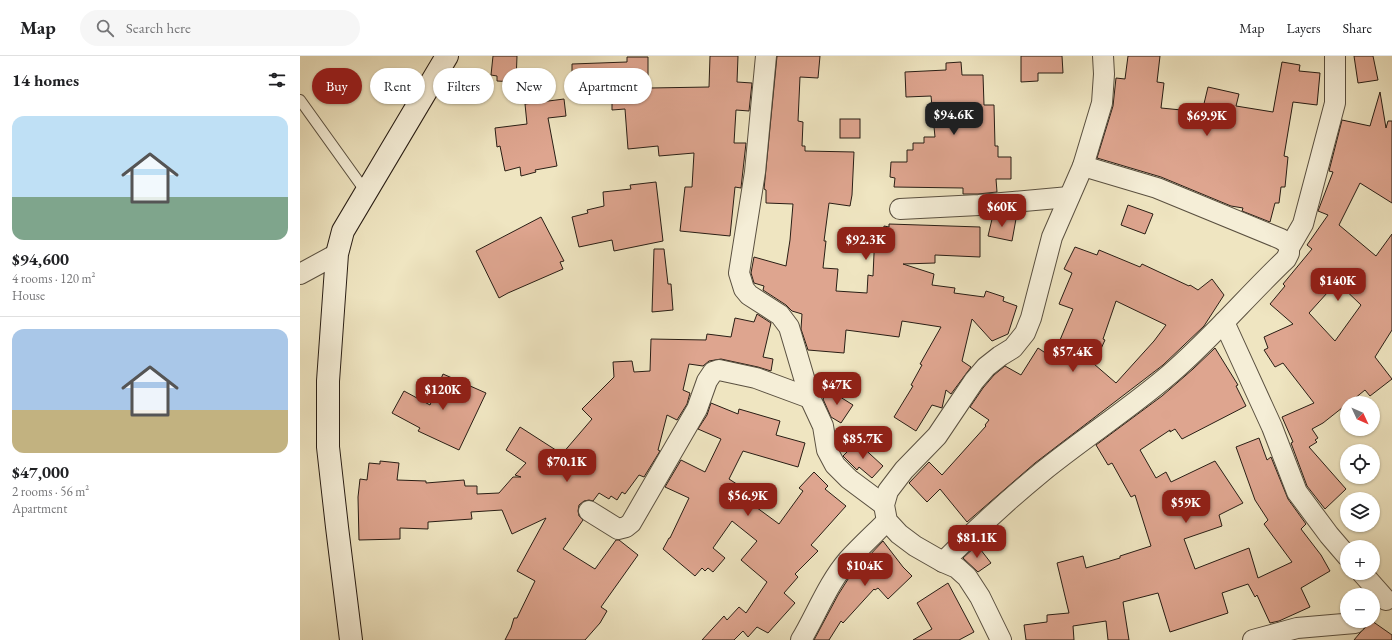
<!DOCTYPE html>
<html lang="en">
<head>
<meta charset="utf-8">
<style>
  body { margin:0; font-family:"EB Garamond",serif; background:#f6f6f6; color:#202124; height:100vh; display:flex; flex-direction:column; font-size:15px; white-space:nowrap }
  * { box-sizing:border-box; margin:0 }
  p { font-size:13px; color:#757577 }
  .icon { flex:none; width:22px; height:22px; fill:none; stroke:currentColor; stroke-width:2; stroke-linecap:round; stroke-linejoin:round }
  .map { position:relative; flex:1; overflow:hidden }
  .details { display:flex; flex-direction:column; background:#fff; width:300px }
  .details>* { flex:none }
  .banner { position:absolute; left:12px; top:12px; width:380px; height:36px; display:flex; gap:8px }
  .needle { width:26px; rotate:134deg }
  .controls { position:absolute; left:1040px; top:340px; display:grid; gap:8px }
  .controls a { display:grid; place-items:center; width:40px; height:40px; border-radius:50%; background:#fff; box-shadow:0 1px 3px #0004; font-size:20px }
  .price { position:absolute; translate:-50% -34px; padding:0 9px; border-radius:8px; background:#8f2418; color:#fff; font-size:13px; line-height:26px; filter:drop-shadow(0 1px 2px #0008) }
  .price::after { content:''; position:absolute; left:50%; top:24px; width:12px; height:9px; margin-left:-6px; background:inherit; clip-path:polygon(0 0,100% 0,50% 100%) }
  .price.current { background:#222; color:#fff }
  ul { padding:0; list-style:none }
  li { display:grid; align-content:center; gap:8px; height:212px; padding:0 12px }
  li+li { border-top:1px solid #e0e0e0 }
  li span { display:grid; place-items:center; height:124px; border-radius:12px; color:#555 }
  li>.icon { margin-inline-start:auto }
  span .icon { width:72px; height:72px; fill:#fffc; stroke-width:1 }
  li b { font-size:17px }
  h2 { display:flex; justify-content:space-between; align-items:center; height:48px; padding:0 12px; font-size:17px }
  .tag { padding:0 14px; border-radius:18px; background:#fff; box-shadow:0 1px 3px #0004; font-size:14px; line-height:36px }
  .tag.current { background:#8f2418; color:#fff }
  header { display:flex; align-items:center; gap:24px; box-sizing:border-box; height:56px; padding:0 20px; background:#fff; border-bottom:1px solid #e0e0e0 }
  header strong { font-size:19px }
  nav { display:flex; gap:22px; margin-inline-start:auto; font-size:14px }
  .search { width:280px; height:36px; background:#f6f6f6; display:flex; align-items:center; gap:10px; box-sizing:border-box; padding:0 14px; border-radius:22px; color:#757577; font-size:15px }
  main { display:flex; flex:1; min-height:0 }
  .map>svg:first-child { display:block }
</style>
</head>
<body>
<header>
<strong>Map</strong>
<div class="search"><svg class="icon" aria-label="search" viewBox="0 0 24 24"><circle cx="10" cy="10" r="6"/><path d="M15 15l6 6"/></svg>Search here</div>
<nav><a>Map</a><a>Layers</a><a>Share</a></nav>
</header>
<main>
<section class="details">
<h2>14 homes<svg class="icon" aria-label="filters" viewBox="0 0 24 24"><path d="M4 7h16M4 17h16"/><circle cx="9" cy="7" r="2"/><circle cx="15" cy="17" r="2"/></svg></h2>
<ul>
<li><span style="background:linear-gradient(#bfe0f5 65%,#7fa58c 0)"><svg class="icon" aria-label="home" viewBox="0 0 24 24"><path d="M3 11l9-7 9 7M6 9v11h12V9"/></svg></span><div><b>$94,600</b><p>4 rooms · 120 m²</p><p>House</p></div></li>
<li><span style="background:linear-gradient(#a9c7e8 65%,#c2b280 0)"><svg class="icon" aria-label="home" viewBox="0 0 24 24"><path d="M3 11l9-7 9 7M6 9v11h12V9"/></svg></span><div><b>$47,000</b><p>2 rooms · 56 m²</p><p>Apartment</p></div></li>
</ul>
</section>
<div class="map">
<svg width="1092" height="584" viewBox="0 0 1092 584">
  <rect width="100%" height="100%" fill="#efe5c1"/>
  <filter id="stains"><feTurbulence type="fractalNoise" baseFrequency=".005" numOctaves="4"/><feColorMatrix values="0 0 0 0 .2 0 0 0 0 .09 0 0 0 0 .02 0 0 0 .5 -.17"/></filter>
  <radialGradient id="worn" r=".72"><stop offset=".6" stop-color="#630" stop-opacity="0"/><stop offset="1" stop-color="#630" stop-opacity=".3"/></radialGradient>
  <!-- building -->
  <g fill="#dea58f" stroke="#291e15" fill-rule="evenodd">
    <polygon points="193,0 217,0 216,26 197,25 197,20 191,19"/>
    <polygon points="410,0 438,0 437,26 452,27 449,55 436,54 434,87 446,87 441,132 435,131 430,180 380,175 385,131 392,131 394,97 359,100 358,90 328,93 325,53 312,54 312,29 272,30 272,8 327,6 327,1 348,1 348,31 350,30 350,32 409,31"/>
    <polygon points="477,0 520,0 518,22 500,21 498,65 503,66 502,90 505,90 505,95 554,96 552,139 550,150 529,147 524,185 526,185 523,212 538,213 536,235 567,237 568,219 573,220 575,176 583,177 584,170 589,171 589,168 680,171 680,201 635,199 635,207 603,208 634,218 632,229 655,232 654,237 684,241 686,235 704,241 703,245 717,250 708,278 692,285 672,263 662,305 671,311 651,338 646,334 642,352 632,349 616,375 594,361 613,330 611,329 622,309 620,308 641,271 602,265 599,281 546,274 544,297 508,294 501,273 502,258 492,255 486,249 463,234 464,230 454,227 451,217 454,201 486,210 490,184 493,148 466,147 466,134 464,133"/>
    <polygon points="721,0 762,0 763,17 738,17 738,25 721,26"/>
    <polygon points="828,0 860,0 857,26 864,27 861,52 902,56 908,31 939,38 936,50 973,56 982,6 1000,9 999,15 1020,17 1017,49 993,46 984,100 988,101 985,131 981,131 979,147 975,147 970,166 942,155 943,152 931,150 861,121 797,102 813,50 816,22 825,23"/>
    <polygon points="1054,0 1073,0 1078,24 1058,27"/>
    <polygon points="661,6 662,19 683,19 684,49 694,49 695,90 698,90 698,101 711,101 711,123 696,123 697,136 678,138 663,138 663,132 594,131 595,122 590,121 591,106 607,106 607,94 613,94 613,87 624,87 624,81 635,81 631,40 606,41 605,16 646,14 646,7"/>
    <path d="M1080,36L1086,72L1088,65H1092V147L1060,127L1039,169L1076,200L1092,178V274L1075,301L1092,323L1070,340L1065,334L1049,347H1047V348L1023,367L1012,373L1018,382L1015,384L1017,386L1009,391L1046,433L1025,453L1007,430L991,387L993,386L982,361L1014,347L983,307L975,311L964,294L968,292L964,281L993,268L970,248L985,230L983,228L1012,193L1007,189L1028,159L1018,155L1033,116L1029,115L1042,64L1070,70ZM1037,226L1061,249L1035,285L1009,257Z"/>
    <polygon points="264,43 266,60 248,62 257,110 235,114 236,116 221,120 220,111 205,115 200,90 197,91 195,72 227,68 225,48"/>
    <rect x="540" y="63" width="20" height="19"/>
    <polygon points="356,126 363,185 314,195 312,184 279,191 272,161 288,157 287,154 304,150 303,136 331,133 330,129"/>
    <polygon points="828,149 853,158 845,178 821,169"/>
    <polygon points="693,159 716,163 712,185 688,180"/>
    <polygon points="241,161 264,205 260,206 263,213 208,237 199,242 176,195"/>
    <path d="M775,191L797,199L799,194L840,211L842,208L889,230L890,229L898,234L912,223L924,239L904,270L863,309L735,407L667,466L640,433L627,446L609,427L629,406L642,419L686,370L685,369L689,364L670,351L683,332L694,319L705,310L721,319L738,292L750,300L760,284L773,253L759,248L772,217L764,213ZM816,245L866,269L854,285L816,327L794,308L805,284L803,283Z"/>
    <polygon points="354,193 364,193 368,228 371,228 373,254 352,256"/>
    <polygon points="457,258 471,267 463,301 473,303 471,315 458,311 421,303 409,305 403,310 389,308 383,334 390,337 387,348 377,364 367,359 358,394 360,395 344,421 339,419 325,438 322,436 317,444 311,440 309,443 299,437 293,445 289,444 284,445 279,449 278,455 279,460 283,464 263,493 295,513 316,484 319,484 338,499 301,551 307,555 300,567 285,584 205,584 211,572 214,562 217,562 235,525 217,515 246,462 212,478 202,454 171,456 172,463 128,466 128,473 100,472 100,483 59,484 58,441 60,423 67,424 69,407 80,408 80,405 99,407 97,424 126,425 126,427 164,424 165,430 177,430 177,438 199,437 213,421 221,421 215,419 226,407 206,394 220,371 262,398 292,363 282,353 314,321 313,306 332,305 334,316 350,315 351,283 406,284 407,278 431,281 435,262 454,266"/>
    <polygon points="915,292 938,329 936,330 946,350 882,383 875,373 870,376 870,374 840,394 856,422 866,416 871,426 915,405 943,447 919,459 922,470 884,483 895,513 949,492 958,522 992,506 964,468 968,464 955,444 936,391 959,382 967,404 971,401 988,443 1006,468 1001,473 1021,499 1030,515 1001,532 1010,551 979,565 970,567 957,539 955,541 948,528 922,537 928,557 870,576 858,537 823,546 829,584 808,584 806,565 773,570 774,584 726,584 724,569 747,566 747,559 769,557 757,507 783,500 786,512 820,502 820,500 851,490 835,439 831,441 812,407 808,409 796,389 862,340 893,313"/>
    <polygon points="143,318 186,337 159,394 118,375 120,372 92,357 104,335 130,349"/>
    <polygon points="529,334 553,349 541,367 531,361 523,343"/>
    <polygon points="411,347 438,358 439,353 480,365 476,379 505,387 498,411 443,395 429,423 449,436 445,443 479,468 503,435 499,432 514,416 528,430 525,433 546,450 511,489 518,495 495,518 498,521 484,537 495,547 468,577 457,571 448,581 443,575 434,584 402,584 424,560 427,564 439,551 446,557 467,526 441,504 457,485 432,465 413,492 425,502 413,516 408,512 405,515 402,512 395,520 363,493 369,482 370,482 389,442 365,431 381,404 405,416 421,383 398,373 407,359"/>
    <polygon points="557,386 583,410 572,422 559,411 557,414 543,400"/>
    <polygon points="583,485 603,511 612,520 588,543 578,532 575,534 574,533 543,567 541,565 529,584 514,584 538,539 550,520"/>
    <polygon points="677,489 691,507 678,516 663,502"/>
    <polygon points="648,527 674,576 659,584 613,584 632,573 617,547"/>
    <polygon points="1067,565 1072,565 1092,579 1092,584 1054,584 1059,578 1065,572"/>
  </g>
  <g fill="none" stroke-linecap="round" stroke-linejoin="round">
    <defs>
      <polyline id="lane" points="0,44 66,136"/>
      <g id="street">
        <polyline points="466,0 455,116 439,217 444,233 449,239 480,259 489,271 510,342 523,370 527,394 535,409 549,423 584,449"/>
        <polyline points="600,153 679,149 769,141"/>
        <polyline points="989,192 1003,168 1035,47 1035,0"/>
        <polyline points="0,218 37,198"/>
        <polyline points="924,266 972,371 997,436 1029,479 1047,500"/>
        <polyline points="289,455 318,473 326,471 331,467 397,353 407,325 413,316 419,314 456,322 510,342"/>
        <path d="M643,506C675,474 708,444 742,416C784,382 829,353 870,318C911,283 947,240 986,203L989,197V192L987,187L981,183L857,132L783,110"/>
        <polyline points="1062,517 1086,544"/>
        <path d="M501,584C516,559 528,527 548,504C560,491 574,478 587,465"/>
        <polyline points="701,584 680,541 667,521 657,512 643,506 615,490 599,478 587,465 584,449 588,435 604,414 637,380 674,325 686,311 700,300 713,292 725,277 731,262 752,181 783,110 802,47 804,18 803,0"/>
        <polyline points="953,584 997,572 1055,567"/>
      </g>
      <polyline id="secondary" points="51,584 37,471 28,391 28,325 37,198 43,175 147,0"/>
    </defs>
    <!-- lane casing -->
    <use href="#lane" stroke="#5a5040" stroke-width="12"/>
    <!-- street casing -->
    <use href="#street" stroke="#5a5040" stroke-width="22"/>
    <!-- secondary casing -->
    <use href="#secondary" stroke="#291e15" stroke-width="24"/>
    <!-- lane -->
    <use href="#lane" stroke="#f5eed7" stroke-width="10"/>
    <!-- street -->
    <use href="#street" stroke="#f5eed7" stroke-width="20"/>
    <!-- secondary -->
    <use href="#secondary" stroke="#f5eed7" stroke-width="22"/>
  </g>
  <rect width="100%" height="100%" filter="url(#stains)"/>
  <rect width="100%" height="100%" fill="url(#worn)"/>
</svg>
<div class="controls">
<a><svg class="needle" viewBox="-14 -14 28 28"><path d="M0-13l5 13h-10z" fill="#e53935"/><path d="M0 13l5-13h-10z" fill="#757577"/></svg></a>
<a><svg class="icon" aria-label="locate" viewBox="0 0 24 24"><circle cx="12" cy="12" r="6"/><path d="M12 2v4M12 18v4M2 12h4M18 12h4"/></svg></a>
<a><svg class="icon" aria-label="layers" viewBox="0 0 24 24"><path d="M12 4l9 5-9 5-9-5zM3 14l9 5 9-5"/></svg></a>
<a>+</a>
<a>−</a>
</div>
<b class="price current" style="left:654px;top:80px">$94.6K</b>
<b class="price" style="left:907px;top:81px">$69.9K</b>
<b class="price" style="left:702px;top:172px">$60K</b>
<b class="price" style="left:566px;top:205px">$92.3K</b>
<b class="price" style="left:1038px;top:246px">$140K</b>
<b class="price" style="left:773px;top:317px">$57.4K</b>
<b class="price" style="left:537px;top:350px">$47K</b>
<b class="price" style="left:143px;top:355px">$120K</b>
<b class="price" style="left:563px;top:404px">$85.7K</b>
<b class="price" style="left:267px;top:427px">$70.1K</b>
<b class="price" style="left:448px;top:461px">$56.9K</b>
<b class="price" style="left:886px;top:468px">$59K</b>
<b class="price" style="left:677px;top:503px">$81.1K</b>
<b class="price" style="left:565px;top:531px">$104K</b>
<div class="banner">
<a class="tag current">Buy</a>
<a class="tag">Rent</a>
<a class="tag">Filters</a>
<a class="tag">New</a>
<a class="tag">Apartment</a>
</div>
</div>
</main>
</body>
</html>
